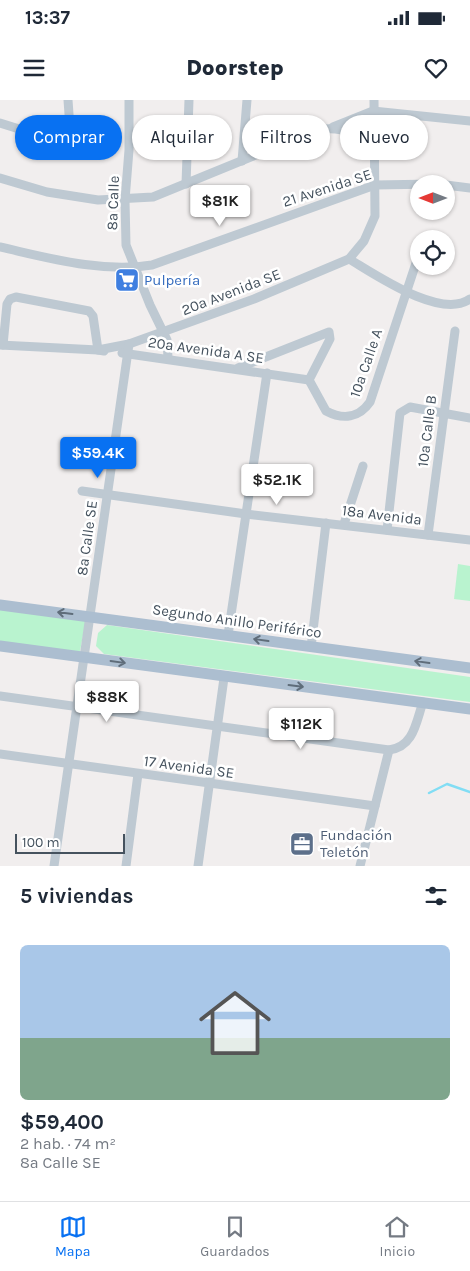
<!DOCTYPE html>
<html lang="es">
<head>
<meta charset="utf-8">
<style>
  body { margin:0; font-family:Karla,sans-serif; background:#f6f6f7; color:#1f2937; height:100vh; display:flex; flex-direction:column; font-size:19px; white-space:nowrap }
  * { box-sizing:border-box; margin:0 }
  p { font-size:16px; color:#747a83 }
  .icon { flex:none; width:28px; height:28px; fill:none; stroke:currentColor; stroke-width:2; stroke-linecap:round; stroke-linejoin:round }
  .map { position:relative; height:766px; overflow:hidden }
  .side { display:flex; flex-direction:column; background:#fff; flex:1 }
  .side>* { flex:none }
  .hud { position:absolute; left:15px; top:15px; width:440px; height:45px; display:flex; gap:10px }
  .needle { width:32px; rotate:270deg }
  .tools { position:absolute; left:410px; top:75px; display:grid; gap:10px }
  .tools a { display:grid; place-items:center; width:45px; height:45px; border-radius:50%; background:#fff; box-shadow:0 1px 4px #0004; font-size:25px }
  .scale { position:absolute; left:15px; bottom:12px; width:110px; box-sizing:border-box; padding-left:5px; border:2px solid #45525e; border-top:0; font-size:14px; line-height:18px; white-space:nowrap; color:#45525e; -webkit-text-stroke:4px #fff; paint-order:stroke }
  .price { position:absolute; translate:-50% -42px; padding:0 11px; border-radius:5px; background:#fff; color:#222; font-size:16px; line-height:32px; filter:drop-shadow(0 1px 2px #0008) }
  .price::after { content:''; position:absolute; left:50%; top:30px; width:15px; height:11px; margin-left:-8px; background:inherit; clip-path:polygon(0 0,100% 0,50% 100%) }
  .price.selected { background:#0871f2; color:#fff }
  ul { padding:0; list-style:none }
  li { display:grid; align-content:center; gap:10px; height:265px; padding:0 20px }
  li span { display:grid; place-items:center; height:155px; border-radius:8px; color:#555 }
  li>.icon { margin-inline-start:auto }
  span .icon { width:90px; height:90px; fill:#fffc; stroke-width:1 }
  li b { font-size:21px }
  h2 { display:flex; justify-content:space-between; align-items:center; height:60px; padding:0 20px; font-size:21px }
  .tag { padding:0 18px; border-radius:22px; background:#fff; box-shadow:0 1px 4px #0004; font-size:18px; line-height:45px }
  .tag.selected { background:#0871f2; color:#fff }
  .status { display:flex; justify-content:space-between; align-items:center; height:35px; padding:0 25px; background:#fff; direction:ltr }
  .status svg { height:14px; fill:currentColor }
  header { display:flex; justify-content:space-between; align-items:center; height:65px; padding:0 20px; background:#fff; font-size:22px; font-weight:800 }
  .dock { display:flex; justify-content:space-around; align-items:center; height:70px; border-top:1px solid #e0e1e3; background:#fff; font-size:14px; color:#747a83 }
  .dock a { display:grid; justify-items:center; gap:2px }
  .dock .selected { color:#0871f2 }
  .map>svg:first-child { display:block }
</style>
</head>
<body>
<div class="status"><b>13:37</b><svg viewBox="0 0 49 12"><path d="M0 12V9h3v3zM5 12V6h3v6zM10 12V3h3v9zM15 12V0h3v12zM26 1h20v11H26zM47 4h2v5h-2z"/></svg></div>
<header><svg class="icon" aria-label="menu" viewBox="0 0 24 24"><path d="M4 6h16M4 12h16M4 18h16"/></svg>Doorstep<svg class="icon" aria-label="heart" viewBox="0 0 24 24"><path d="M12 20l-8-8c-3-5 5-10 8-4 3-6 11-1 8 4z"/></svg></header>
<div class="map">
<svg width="470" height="766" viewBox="0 0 470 766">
  <rect width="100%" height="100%" fill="#f1eeee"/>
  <!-- green -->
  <g fill="#b9f3cf">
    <polygon points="458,464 470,466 470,501 454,499"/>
    <polygon points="0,509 86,520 79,556 0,542"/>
    <polygon points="107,525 470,577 470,602 104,554 96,546 98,533"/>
  </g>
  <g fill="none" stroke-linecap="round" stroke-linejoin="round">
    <!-- stream -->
    <polyline stroke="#82ddf4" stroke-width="2.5" points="429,693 447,684 470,692"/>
    <!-- minor -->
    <g stroke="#bec9d2" stroke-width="9">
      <polyline points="129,0 129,50 125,100 126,145 150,205 167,240 168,258"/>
      <polyline points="0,23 48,38 65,36 70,28 68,0"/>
      <polyline points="333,27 373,11 470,21"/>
      <polyline points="242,61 247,0"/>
      <path d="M0,78L47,92L98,100L153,97L317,30C345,25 359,35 374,58"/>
      <polyline points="186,84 189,0"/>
      <polyline points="446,85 470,88"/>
      <path d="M0,147C49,158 101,173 152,165L375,85L434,84"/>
      <path d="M349,159C376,175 441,220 470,199"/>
      <polyline points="0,245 98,250 129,244 254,199 349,159 364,141 375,116 374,0"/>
      <polyline points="3,245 7,204 10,199 16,197 89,211 93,216 98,250 104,251"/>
      <polyline points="122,253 309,280"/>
      <polyline points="238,268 329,232 330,239 309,280"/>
      <path d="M309,280L326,311C343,320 359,318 370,302L419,154"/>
      <polyline points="82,391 246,414 470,440"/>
      <polyline points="344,424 363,366"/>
      <polyline points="387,430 400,313 410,307 470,318"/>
      <polyline points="428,435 455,231"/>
      <polyline points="228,535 267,273"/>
      <polyline points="311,547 326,423"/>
      <path d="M0,596L389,650C414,647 416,622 423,602"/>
      <polyline points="0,654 375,706"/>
      <polyline points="54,766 129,244"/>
      <polyline points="126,766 138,674"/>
      <polyline points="198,766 224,578"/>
      <polyline points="360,766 389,650"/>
    </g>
    <!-- major -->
    <g stroke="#acbed0" stroke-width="11">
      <polyline points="0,505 470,568"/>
      <polyline points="0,546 470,609"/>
    </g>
  </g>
  <!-- one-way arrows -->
  <defs><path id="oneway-shaft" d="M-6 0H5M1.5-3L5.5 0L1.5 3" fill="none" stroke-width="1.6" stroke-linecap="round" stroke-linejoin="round" transform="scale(1.25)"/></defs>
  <g stroke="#5f6d7a">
    <use href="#oneway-shaft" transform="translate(65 513) rotate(-173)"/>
    <use href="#oneway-shaft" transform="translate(261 540) rotate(-172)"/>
    <use href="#oneway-shaft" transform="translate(118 562) rotate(8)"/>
    <use href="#oneway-shaft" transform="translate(422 562) rotate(-172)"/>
    <use href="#oneway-shaft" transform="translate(296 586) rotate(7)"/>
  </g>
  <!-- icons -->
  <defs>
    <symbol id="supermarket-square" viewBox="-11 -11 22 22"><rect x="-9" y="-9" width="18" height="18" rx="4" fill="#3f7fe0" stroke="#fff"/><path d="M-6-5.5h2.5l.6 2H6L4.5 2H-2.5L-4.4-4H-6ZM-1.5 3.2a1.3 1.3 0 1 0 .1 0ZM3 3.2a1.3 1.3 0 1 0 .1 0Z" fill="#fff"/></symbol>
    <symbol id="office-square" viewBox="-11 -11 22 22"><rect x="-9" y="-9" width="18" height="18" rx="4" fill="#5c6f8a" stroke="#fff"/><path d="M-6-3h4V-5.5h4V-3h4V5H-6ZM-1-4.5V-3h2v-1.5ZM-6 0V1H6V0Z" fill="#fff"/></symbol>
  </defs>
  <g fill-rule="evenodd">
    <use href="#supermarket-square" x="113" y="166" width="28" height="28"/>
    <use href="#office-square" x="288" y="730" width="28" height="28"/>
  </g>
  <g text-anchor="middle" stroke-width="5" stroke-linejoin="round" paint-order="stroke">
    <!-- street labels -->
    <g font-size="15" fill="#45525e" stroke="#fff">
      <text transform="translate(327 88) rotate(-18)" y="5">21 Avenida SE</text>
      <text transform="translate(113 103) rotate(-88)" y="5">8a Calle</text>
      <text transform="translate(231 192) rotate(-21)" y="5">20a Avenida SE</text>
      <text transform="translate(206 250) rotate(8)" y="5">20a Avenida A SE</text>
      <text transform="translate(366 263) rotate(-71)" y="5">10a Calle A</text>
      <text transform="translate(427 331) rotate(-83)" y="5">10a Calle B</text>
      <text transform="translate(382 415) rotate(7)" y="5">18a Avenida</text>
      <text transform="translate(87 438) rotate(-82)" y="5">8a Calle SE</text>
      <text transform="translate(237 521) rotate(8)" y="5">Segundo Anillo Periférico</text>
      <text transform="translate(189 667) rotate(8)" y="5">17 Avenida SE</text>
    </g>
    <!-- shop labels -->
    <g font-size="15" fill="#366cbe" stroke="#fff" text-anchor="start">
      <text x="144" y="185">Pulpería</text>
    </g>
    <!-- service labels -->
    <g font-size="15" fill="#4e5e75" stroke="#fff" text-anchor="start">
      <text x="320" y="740">Fundación<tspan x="320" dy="17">Teletón</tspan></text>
    </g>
  </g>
</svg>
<div class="tools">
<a><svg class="needle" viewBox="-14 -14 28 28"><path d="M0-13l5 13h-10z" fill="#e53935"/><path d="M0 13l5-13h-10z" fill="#747a83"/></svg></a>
<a><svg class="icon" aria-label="locate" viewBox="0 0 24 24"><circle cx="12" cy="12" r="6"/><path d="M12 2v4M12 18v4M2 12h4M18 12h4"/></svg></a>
</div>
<div class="scale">100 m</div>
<b class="price" style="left:220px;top:127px">$81K</b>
<b class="price selected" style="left:98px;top:379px">$59.4K</b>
<b class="price" style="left:277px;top:406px">$52.1K</b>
<b class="price" style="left:107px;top:623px">$88K</b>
<b class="price" style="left:301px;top:650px">$112K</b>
<div class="hud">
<a class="tag selected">Comprar</a>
<a class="tag">Alquilar</a>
<a class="tag">Filtros</a>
<a class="tag">Nuevo</a>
</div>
</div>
<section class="side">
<h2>5 viviendas<svg class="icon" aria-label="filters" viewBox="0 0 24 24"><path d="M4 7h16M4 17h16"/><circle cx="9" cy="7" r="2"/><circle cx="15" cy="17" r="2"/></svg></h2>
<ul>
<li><span style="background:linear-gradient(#a9c7e8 60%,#7fa58c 0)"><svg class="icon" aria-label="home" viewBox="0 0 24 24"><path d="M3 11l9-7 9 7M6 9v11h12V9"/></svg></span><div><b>$59,400</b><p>2 hab. · 74 m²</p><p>8a Calle SE</p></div></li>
</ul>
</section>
<nav class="dock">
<a class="selected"><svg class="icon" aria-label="map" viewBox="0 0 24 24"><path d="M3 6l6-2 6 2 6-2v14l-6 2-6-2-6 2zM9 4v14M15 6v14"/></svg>Mapa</a>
<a><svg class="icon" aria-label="saved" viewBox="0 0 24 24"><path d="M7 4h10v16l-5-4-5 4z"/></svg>Guardados</a>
<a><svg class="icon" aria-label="home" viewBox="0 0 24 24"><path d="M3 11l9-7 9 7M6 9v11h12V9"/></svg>Inicio</a>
</nav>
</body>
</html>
